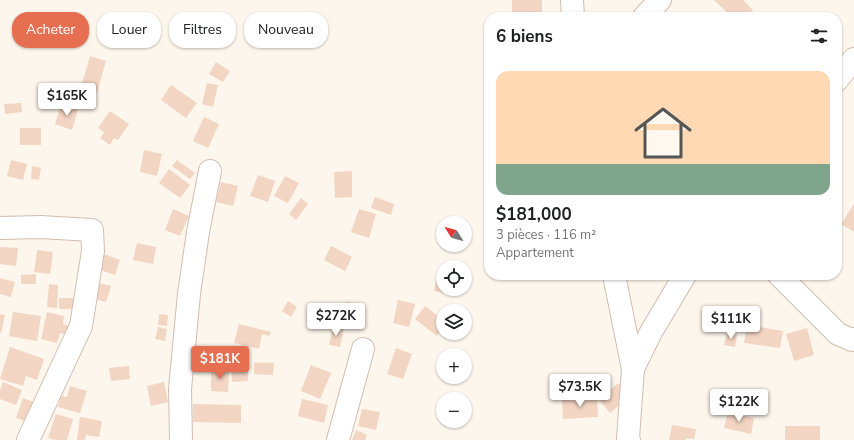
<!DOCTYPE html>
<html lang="fr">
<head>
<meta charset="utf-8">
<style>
  body { margin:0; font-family:"Nunito Sans",sans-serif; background:#f6f6f6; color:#202124; height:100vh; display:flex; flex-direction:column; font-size:15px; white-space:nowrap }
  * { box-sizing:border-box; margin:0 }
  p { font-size:13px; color:#757577 }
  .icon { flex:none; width:22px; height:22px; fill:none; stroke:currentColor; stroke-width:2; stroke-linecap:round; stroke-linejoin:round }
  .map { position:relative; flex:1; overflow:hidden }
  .sheet { position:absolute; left:484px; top:12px; width:358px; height:268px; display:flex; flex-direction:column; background:#fff; border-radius:16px; box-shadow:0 1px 3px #0004 }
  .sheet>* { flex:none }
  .top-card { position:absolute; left:12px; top:12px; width:380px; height:36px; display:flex; gap:8px }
  .needle { width:26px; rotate:307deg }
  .fabs { position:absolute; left:436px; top:216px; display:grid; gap:8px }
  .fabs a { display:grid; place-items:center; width:36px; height:36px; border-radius:50%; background:#fff; box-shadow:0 1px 3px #0004; font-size:20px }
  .price { position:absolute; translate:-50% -34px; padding:0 9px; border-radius:4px; background:#fff; color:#222; font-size:13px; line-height:26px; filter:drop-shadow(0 1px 2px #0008) }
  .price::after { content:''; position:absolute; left:50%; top:24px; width:12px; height:9px; margin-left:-6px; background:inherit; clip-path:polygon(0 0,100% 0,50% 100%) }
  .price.current { background:#e76f51; color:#fff }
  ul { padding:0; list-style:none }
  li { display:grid; align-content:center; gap:8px; height:212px; padding:0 12px }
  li+li { border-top:1px solid #e0e0e0 }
  li span { display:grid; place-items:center; height:124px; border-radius:12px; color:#555 }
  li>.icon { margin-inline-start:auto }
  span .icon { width:72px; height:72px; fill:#fffc; stroke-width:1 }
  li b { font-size:17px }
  h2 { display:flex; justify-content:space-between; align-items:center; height:48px; padding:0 12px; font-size:17px }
  .chip { padding:0 14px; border-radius:16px; background:#fff; box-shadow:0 1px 3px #0004; font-size:14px; line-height:36px }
  .chip.current { background:#e76f51; color:#fff }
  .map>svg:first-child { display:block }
</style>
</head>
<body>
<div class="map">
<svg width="854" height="440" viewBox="0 0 854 440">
  <rect width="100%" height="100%" fill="#fdf6ec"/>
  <!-- building -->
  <g fill="#f3d5c3">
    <rect x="512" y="0" width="30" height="17"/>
    <polygon points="714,0 743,0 753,10 746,17 732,17"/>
    <polygon points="90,56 106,61 97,92 81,87"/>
    <polygon points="216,62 230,71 223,82 209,74"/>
    <polygon points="207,83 218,85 213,107 202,104"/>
    <polygon points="171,85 197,103 186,118 161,100"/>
    <polygon points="21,103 22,112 5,114 4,104"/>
    <polygon points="61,104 78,109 72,130 55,124"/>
    <polygon points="110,111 129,124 118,140 114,138 110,145 100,138 104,132 98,128"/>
    <polygon points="204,117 219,124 208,148 193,141"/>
    <rect x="20" y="128" width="21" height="17"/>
    <polygon points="144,150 162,154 157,176 140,172"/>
    <polygon points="11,160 27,164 23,180 7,176"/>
    <polygon points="177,160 195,173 190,179 172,166"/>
    <polygon points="32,166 41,168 39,180 31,179"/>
    <polygon points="169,169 190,185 180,198 159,183"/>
    <polygon points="352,171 352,197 335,198 334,172"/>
    <polygon points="258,175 275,181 268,202 250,196"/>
    <polygon points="285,176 299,183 288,203 274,196"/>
    <polygon points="221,182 238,186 233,206 216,202"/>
    <polygon points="375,197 394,204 391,215 371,208"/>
    <polygon points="301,198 308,204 296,220 289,214"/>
    <polygon points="854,204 854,232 841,224"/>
    <polygon points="173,209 189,216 180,236 165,230"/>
    <polygon points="359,209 376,214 369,238 351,232"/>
    <polygon points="137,243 156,247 153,264 133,260"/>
    <polygon points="331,246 352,257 345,271 324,260"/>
    <polygon points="0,247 18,248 16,266 0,264"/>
    <polygon points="37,250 53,252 50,274 34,272"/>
    <polygon points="98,252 120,260 115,275 92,267"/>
    <polygon points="438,270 443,271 443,289 451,289 450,294 434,291"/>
    <polygon points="36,274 36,284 21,284 21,275"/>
    <polygon points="0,278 15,282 11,297 0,294"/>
    <polygon points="92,281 111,286 106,302 87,297"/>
    <polygon points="49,284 58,285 57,308 47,307"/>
    <rect x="59" y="298" width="15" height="11"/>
    <polygon points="398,300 415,304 409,327 393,323"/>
    <polygon points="288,301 297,307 291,317 282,311"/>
    <polygon points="348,301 361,310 350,326 337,316"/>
    <polygon points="425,306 443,320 443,329 437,336 415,319"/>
    <polygon points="13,312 41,316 37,341 9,336"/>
    <polygon points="47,312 64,316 63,324 69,326 67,335 60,333 57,343 41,339"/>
    <polygon points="0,314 5,315 1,333 0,333"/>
    <polygon points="159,314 168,315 167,326 158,325"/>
    <polygon points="239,324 271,332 269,336 262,334 259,349 234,343"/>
    <polygon points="747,325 783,331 780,348 744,343"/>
    <polygon points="158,327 167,329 165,341 155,339"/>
    <polygon points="333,327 344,329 340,347 329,345"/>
    <polygon points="807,328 814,355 794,361 786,334"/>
    <polygon points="727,333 737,335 735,347 724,345"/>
    <polygon points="10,347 44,359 37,380 26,376 23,386 0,379"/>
    <polygon points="396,348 412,354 403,379 387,374"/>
    <polygon points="231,356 248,356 248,381 232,382"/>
    <polygon points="254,363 274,363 273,375 254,374"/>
    <polygon points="311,365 331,373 320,399 301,391"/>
    <polygon points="129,366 130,379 111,381 109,368"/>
    <polygon points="211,369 229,369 228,392 211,391"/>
    <polygon points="580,380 610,386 601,395 584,394 578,388"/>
    <polygon points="3,382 22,390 16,405 0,399 0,390"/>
    <polygon points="164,382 168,402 151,406 147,386"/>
    <polygon points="618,383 630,396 610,413 599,400"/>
    <polygon points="70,386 87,391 80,413 58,407 61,396 67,397"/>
    <polygon points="597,396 598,417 563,419 562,398"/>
    <polygon points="23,398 39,404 32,424 16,418"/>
    <polygon points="302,399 328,405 324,423 298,416"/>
    <polygon points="193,404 241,405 241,423 193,422"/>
    <polygon points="362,409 380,412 376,430 358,426"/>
    <polygon points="728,412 754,418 751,434 724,428"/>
    <polygon points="56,414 73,419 67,440 56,440 48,438"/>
    <polygon points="80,417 102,421 99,437 86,435 85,440 77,440"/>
    <polygon points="672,425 696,429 694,439 686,438 686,440 669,440"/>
    <rect x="785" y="426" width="35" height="14"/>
    <polygon points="356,430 367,435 365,440 352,440"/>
  </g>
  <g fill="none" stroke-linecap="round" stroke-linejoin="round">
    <defs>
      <g id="minor">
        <polyline points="572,0 573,17"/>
        <polyline points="644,17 660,0"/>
        <polyline points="837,80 854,59"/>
        <polyline points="0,228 40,227 92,230 93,251 81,326 28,440"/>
        <polyline points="614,275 633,369 628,438 629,440"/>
        <polyline points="779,275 838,334 852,340 854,339"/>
        <polyline points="633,369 651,332 685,275"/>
        <polyline points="181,440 180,389 189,294 198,232 210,171"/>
        <polyline points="338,440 363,349"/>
      </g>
    </defs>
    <!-- minor casing -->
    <use href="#minor" stroke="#d1beb0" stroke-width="24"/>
    <!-- minor -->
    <use href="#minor" stroke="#fff" stroke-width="22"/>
  </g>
</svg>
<div class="fabs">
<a><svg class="needle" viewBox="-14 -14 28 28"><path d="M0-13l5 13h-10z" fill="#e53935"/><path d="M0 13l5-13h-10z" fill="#757577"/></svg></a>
<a><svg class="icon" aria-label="locate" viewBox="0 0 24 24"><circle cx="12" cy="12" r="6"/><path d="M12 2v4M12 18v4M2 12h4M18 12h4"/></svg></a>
<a><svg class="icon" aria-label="layers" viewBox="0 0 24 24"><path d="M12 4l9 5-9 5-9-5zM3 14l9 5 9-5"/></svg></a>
<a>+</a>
<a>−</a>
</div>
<b class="price" style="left:67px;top:117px">$165K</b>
<b class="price" style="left:336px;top:337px">$272K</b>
<b class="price" style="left:731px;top:340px">$111K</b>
<b class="price current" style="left:220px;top:380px">$181K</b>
<b class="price" style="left:580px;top:408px">$73.5K</b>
<b class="price" style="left:739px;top:423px">$122K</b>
<div class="top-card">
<a class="chip current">Acheter</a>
<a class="chip">Louer</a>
<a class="chip">Filtres</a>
<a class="chip">Nouveau</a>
</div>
<section class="sheet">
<h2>6 biens<svg class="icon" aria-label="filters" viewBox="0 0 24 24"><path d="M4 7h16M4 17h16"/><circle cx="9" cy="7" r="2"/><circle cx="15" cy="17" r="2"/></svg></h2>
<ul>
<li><span style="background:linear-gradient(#ffd9b3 75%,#7fa58c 0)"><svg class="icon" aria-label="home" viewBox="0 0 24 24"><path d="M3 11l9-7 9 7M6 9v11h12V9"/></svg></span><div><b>$181,000</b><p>3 pièces · 116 m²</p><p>Appartement</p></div></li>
</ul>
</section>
</div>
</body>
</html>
